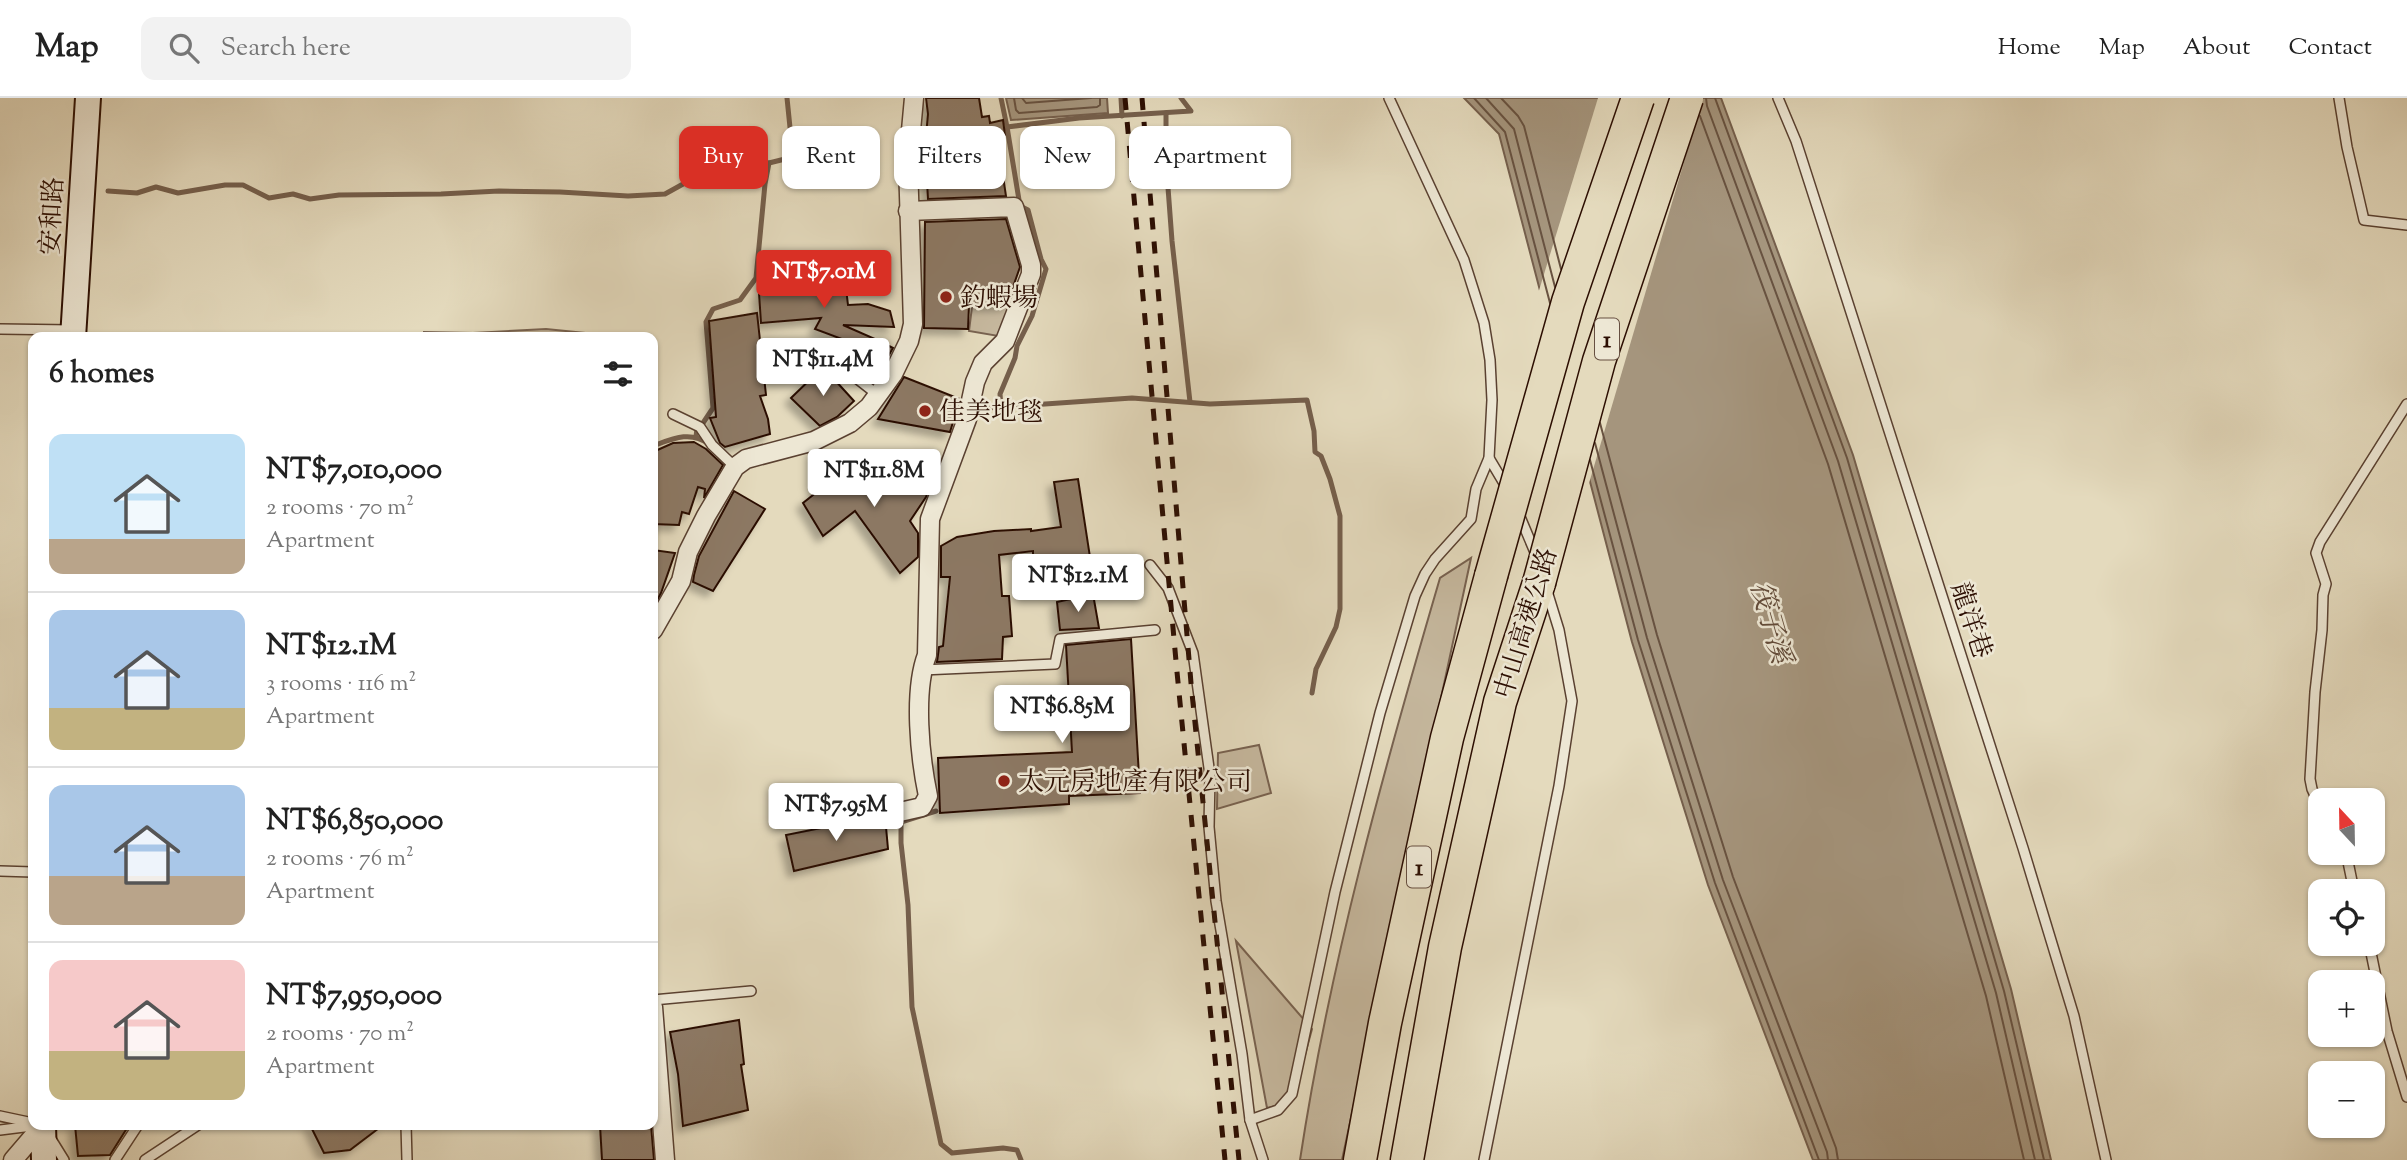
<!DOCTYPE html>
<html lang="en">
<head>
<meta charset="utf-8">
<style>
  body { margin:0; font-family:"Sorts Mill Goudy","Noto Serif TC",serif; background:#f2f2f2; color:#222; height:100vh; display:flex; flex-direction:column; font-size:26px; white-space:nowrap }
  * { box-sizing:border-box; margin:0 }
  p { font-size:23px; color:#767676 }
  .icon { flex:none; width:38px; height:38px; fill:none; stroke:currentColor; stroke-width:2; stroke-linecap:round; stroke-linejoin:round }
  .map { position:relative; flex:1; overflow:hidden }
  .drawer { position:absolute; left:28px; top:234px; width:630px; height:798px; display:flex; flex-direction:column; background:#fff; border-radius:14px; box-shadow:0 2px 5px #0004 }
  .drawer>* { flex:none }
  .hud { position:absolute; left:679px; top:28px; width:665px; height:63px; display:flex; gap:14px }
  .needle { width:46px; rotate:338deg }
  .controls { position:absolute; left:2308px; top:690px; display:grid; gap:14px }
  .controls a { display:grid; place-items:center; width:77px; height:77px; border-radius:14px; background:#fff; box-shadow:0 2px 5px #0004; font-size:35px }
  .price { position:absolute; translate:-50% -60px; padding:0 16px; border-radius:7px; background:#fff; color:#222; font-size:23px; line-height:46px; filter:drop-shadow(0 2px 4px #0008) }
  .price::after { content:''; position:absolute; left:50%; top:42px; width:21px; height:16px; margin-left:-10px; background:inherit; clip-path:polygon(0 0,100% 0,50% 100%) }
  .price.selected { background:#d93025; color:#fff }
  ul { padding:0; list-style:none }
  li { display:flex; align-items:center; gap:21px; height:175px; padding:0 21px }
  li+li { border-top:2px solid #e0e0e0 }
  li span { display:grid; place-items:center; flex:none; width:196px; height:140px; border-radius:14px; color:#555 }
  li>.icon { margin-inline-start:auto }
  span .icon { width:84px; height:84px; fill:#fffc; stroke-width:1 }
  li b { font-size:30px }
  h2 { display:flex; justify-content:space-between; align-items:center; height:84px; padding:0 21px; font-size:30px }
  .pill { padding:0 24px; border-radius:14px; background:#fff; box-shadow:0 2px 5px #0004; font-size:24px; line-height:63px }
  .pill.selected { background:#d93025; color:#fff }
  header { display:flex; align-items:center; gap:42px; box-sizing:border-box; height:98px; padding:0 35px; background:#fff; border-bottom:2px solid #e0e0e0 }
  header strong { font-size:33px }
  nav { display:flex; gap:38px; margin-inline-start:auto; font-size:24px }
  .search { width:490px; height:63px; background:#f2f2f2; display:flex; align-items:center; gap:18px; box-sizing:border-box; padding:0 24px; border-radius:14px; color:#767676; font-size:26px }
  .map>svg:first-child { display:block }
</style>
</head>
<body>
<header>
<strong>Map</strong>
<div class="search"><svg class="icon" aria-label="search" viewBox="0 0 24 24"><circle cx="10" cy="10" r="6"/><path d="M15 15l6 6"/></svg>Search here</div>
<nav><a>Home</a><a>Map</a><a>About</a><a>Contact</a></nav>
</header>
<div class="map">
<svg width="2407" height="1062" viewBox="0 0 2407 1062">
  <defs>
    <filter id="shadow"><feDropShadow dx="-6" dy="6" stdDeviation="3.5" flood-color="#0004"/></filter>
  </defs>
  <rect width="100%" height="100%" fill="#e4dabd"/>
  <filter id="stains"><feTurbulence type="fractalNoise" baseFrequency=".00286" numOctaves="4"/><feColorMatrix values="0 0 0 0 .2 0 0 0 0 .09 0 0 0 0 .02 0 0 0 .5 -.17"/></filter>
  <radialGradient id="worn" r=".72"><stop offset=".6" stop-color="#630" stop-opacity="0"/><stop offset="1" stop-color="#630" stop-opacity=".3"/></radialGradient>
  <!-- green -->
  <g fill="#c5b79d" stroke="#786250" stroke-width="2">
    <polygon points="1025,206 1010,240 969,233 972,209"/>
    <polygon points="546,231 635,240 424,240 424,234 473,235"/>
    <path d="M1471,460L1342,1062H1300C1330,864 1384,671 1440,480Z"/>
    <polygon points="1259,647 1271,695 1217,711 1218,655"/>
    <polygon points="1236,843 1312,931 1296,990 1283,1006 1267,1010"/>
  </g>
  <!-- water -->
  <g fill="#a5957d" stroke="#755f4c" stroke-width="2">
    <polygon points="1006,0 1107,0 1108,15 1011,22"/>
    <polygon points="1464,0 1721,0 1853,357 2011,891 2051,1062 1813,1062 1708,787 1632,544 1499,36"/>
  </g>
  <!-- pier -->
  <polygon fill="#e4dabd" points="1598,0 1703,0 1587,392 1537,199"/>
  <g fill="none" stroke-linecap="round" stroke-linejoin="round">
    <!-- shore -->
    <g stroke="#685240" stroke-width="2">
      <polyline points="1014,0 1016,12 1019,15 1097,9 1100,7 1100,0"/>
      <polyline points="1022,0 1026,5 1091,0"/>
      <polyline points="1474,0 1505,34 1550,205"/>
      <polyline points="1486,0 1514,31 1555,189"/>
      <polyline points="1501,0 1518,18 1524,28 1561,171"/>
      <polyline points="1706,0 1707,8 1838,363 1996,895 2035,1062"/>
      <polyline points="1715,0 1847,360 2004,893 2044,1062"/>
      <polyline points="1700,18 1828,366 1986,898 2024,1062"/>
      <polyline points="1600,325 1657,537 1733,779 1836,1050 1838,1062"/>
      <polyline points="1595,345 1647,540 1723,782 1827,1054 1828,1062"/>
      <polyline points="1590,362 1638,542 1715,785 1819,1062"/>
    </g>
    <!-- stream -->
    <g stroke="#755f4c" stroke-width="5">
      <polyline points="1001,0 1007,29 1079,20 1191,13 1181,0"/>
      <polyline points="1121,0 1122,18"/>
      <polyline points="1166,15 1166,63 1172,143 1190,304"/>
      <polyline points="108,93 137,95 156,89 178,95 225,87 243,87 269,100 293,96 310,101 339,97 441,96 499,93 560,94 628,98 665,96 712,70 769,65"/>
      <polyline points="1001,309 1000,296 1015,260 1017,248 1032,218 1046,171 1041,161 1028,112 1020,108 1007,29"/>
      <polyline points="978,313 1007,306 1015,308 1132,300 1210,306 1307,302 1314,333 1315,354 1321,358 1330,381 1340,418 1340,511 1336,529 1316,571 1312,595"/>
      <polyline points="696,339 697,330 703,325 713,310 706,224 713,211 740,202 756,180 765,86 769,65 793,59 787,0"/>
      <path d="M653,348C672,341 690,332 709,346"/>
      <polyline points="936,713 901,724 901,745 908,807 912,909 941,1046 952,1055 1003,1050 1017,1052 1021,1062"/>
    </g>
  </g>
  <!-- building -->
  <g fill="#8c7863" stroke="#2c0e02" stroke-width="2" filter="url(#shadow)">
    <polygon points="926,0 979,0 982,19 989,18 990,25 1003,22 1005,37 997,38 1006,98 928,101 925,49 928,16"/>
    <polygon points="1006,121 1020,169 1007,206 969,207 968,231 924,230 925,124"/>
    <polygon points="845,182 848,207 868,206 890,213 894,229 843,227 875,241 871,252 815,231 821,220 761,225 759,195 825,183"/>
    <polygon points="757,215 766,297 760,298 768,321 770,336 725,349 720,345 710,320 716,319 709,223"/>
    <polygon points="877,242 893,250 874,283 861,273"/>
    <polygon points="823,269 854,303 837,319 820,328 791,300"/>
    <polygon points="904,279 960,301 950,334 878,321"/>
    <polygon points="694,344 706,351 723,367 704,400 705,391 698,389 689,416 682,414 679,427 653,426 653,354 673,345"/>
    <polygon points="861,359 886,390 915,374 933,379 926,399 910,423 918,435 918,459 900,475 855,413 823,438 803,405"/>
    <polygon points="1078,381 1090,459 1061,462 1064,479 1033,484 1033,453 999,457 1002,498 1009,498 1012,538 1003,539 1002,561 937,564 939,549 943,548 950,479 941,479 941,448 957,439 994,433 1031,431 1031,433 1061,429 1054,384"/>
    <polygon points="734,393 765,411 713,493 693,484 694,477 699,458"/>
    <polygon points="653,452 675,455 661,495 653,510"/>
    <polygon points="1093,496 1099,530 1060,532 1057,504"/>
    <polygon points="1131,541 1140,695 1069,698 1069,706 940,715 938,660 1072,654 1066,547"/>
    <polygon points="871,720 878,729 886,729 888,751 794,773 786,737"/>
    <polygon points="739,922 744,966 741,967 748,1012 683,1028 678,976 670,934"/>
    <polygon points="75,1027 129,1027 110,1057 78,1058"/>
    <polygon points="310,1027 383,1027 350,1052 324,1055"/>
    <polygon points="600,1027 651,1027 654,1062 602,1062"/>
  </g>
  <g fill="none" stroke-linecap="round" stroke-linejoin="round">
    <defs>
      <g id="service">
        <polyline points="1778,0 1796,43 2023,750 2074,918 2106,1062"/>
        <polyline points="2339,0 2347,49 2364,122 2407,127"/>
        <polyline points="0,231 72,232"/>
        <polyline points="782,247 801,246 818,250 878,297"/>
        <polyline points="673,316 700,329 712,347 735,369"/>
        <polyline points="1489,360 1508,392"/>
        <polyline points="1518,414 1537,459"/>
        <polyline points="1150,467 1168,490 1193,555 1210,677 1209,729 1216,803 1242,956 1250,1022 1263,1062"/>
        <polyline points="922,572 1055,566 1060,541 1155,532"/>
        <polyline points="2320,709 2312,691 2310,681 2315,594 2322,532 2323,497 2326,486 2316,455 2320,444 2407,306"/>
        <polyline points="2346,754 2354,793"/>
        <polyline points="0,773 33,774"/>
        <polyline points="2369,845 2387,933 2407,999"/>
        <polyline points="653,902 751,893"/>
        <polyline points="0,1018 33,1025"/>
        <polyline points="1250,1022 1278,1012 1292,996 1335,794 1380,615 1415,498 1425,476 1435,461 1471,421 1476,391 1489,360 1492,302 1490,262 1484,225 1464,162 1389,0"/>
        <polyline points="406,1027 407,1062"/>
        <polyline points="0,1032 40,1027"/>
        <polyline points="51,1041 64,1062"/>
        <polyline points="115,1062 138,1027"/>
        <polyline points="145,1062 198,1027"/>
        <polyline points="1484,1062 1559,688 1572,603 1559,532 1547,493"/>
      </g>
      <g id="minor">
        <polyline points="653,532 681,483 688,454 706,418 735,369 746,361 814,343 850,325 869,309 893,276 909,243 913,226 908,65 914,0"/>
        <path d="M882,718L922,709L928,698C920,660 913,594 927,557L930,421L967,321L975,284L983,265L1005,243L1031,176V167L1014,109L908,113"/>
        <polyline points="653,909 665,1062"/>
        <polyline points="13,1062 43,1027"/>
      </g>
      <g id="secondary">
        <polyline points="73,240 88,0"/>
        <polyline points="43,1027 44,1062"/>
      </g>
      <g id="motorway">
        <polyline points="1360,1062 1385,925 1447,640 1491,478"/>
        <polyline points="1407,1062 1445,849 1500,604 1539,485"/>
      </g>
    </defs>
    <!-- service casing -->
    <use href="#service" stroke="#5a4131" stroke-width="12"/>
    <!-- minor casing -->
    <use href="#minor" stroke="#5a4131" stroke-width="21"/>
    <!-- secondary casing -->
    <use href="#secondary" stroke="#2c0e02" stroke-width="28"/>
    <!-- motorway casing -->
    <use href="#motorway" stroke="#2c0e02" stroke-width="35"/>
    <!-- service -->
    <use href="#service" stroke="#ede7d4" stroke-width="9"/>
    <!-- minor -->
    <use href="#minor" stroke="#ede7d4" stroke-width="18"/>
    <!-- secondary -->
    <use href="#secondary" stroke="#ede7d4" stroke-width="24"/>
    <!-- motorway -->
    <use href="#motorway" stroke="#e4dabd" stroke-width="32"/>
    <!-- rail -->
    <g stroke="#2c0e02" stroke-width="5" stroke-dasharray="12 12" stroke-linecap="butt">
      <polyline points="1125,0 1177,574 1225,1062"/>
      <polyline points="1142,0 1191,585 1239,1062"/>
    </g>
    <defs>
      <g id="motorway-bridge">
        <polyline points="1491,478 1568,204 1638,0"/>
        <polyline points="1539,485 1599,263 1687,0"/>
      </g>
    </defs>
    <!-- motorway-bridge casing -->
    <use href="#motorway-bridge" stroke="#2c0e02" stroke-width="35" stroke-linecap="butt"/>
    <!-- motorway-bridge -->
    <use href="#motorway-bridge" stroke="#e4dabd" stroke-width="32"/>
  </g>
  <!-- markers -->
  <g fill="#8f2418" stroke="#ede7d4" stroke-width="2.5">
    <circle cx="946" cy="199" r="7"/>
    <circle cx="925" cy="313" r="7"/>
    <circle cx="1004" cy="683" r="7"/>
  </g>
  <g text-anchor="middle" stroke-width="5" stroke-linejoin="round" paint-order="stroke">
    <!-- shield labels -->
    <g fill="#ede7d4" stroke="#664f41" stroke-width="2">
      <rect x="1595" y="220.5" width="24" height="41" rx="5"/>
      <rect x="1407" y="748.5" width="24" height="41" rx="5"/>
    </g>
    <g font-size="24" font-weight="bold" fill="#2c0e02">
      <text x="1607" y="249">1</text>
      <text x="1419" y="777">1</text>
    </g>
    <!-- street labels -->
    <g font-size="26" fill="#2c0e02" stroke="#ede7d4">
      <text transform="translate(51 118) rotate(-87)" y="9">安和路</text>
      <text transform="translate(1972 522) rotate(72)" y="9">龍洋巷</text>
      <text transform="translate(1525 525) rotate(-73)" y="9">中山高速公路</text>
    </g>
    <!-- poi labels -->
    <g font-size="26" fill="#2c0e02" stroke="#ede7d4" text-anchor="start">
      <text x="960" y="208">釣蝦場</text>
      <text x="939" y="322">佳美地毯</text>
      <text x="1018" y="692">太元房地產有限公司</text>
    </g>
    <!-- water labels -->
    <g font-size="28" font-style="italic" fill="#624b39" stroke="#ede7d4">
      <text transform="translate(1772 524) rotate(74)" y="10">筏子溪</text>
    </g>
  </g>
  <rect width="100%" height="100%" filter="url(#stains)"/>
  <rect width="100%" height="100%" fill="url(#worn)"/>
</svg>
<div class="controls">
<a><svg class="needle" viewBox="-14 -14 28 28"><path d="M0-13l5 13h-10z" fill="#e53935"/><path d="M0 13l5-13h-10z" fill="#767676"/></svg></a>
<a><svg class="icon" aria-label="locate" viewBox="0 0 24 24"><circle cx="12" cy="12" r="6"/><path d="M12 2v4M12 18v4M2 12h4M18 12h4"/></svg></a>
<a>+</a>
<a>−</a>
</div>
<b class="price selected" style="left:824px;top:212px">NT$7.01M</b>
<b class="price" style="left:823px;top:300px">NT$11.4M</b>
<b class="price" style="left:874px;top:411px">NT$11.8M</b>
<b class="price" style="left:1078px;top:516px">NT$12.1M</b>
<b class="price" style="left:1062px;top:647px">NT$6.85M</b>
<b class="price" style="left:836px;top:745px">NT$7.95M</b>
<div class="hud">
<a class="pill selected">Buy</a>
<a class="pill">Rent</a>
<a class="pill">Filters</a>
<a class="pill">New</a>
<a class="pill">Apartment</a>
</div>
<section class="drawer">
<h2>6 homes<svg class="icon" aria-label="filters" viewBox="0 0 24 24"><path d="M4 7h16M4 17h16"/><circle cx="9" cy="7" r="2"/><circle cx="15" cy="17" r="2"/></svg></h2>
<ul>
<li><span style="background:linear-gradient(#bfe0f5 75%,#b9a48a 0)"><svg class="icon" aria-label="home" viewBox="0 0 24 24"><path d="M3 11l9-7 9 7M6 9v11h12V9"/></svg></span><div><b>NT$7,010,000</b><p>2 rooms · 70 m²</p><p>Apartment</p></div></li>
<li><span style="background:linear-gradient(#a9c7e8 70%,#c2b280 0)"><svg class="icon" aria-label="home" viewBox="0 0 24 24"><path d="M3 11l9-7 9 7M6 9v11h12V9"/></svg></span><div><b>NT$12.1M</b><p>3 rooms · 116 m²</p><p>Apartment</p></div></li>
<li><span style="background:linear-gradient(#a9c7e8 65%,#b9a48a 0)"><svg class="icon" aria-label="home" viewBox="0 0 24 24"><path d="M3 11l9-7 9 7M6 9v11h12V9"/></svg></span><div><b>NT$6,850,000</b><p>2 rooms · 76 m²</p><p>Apartment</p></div></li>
<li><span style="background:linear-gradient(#f6c9c9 65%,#c2b280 0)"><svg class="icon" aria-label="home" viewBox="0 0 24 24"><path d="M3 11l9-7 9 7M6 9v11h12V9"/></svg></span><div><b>NT$7,950,000</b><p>2 rooms · 70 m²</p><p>Apartment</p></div></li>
</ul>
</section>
</div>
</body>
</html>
